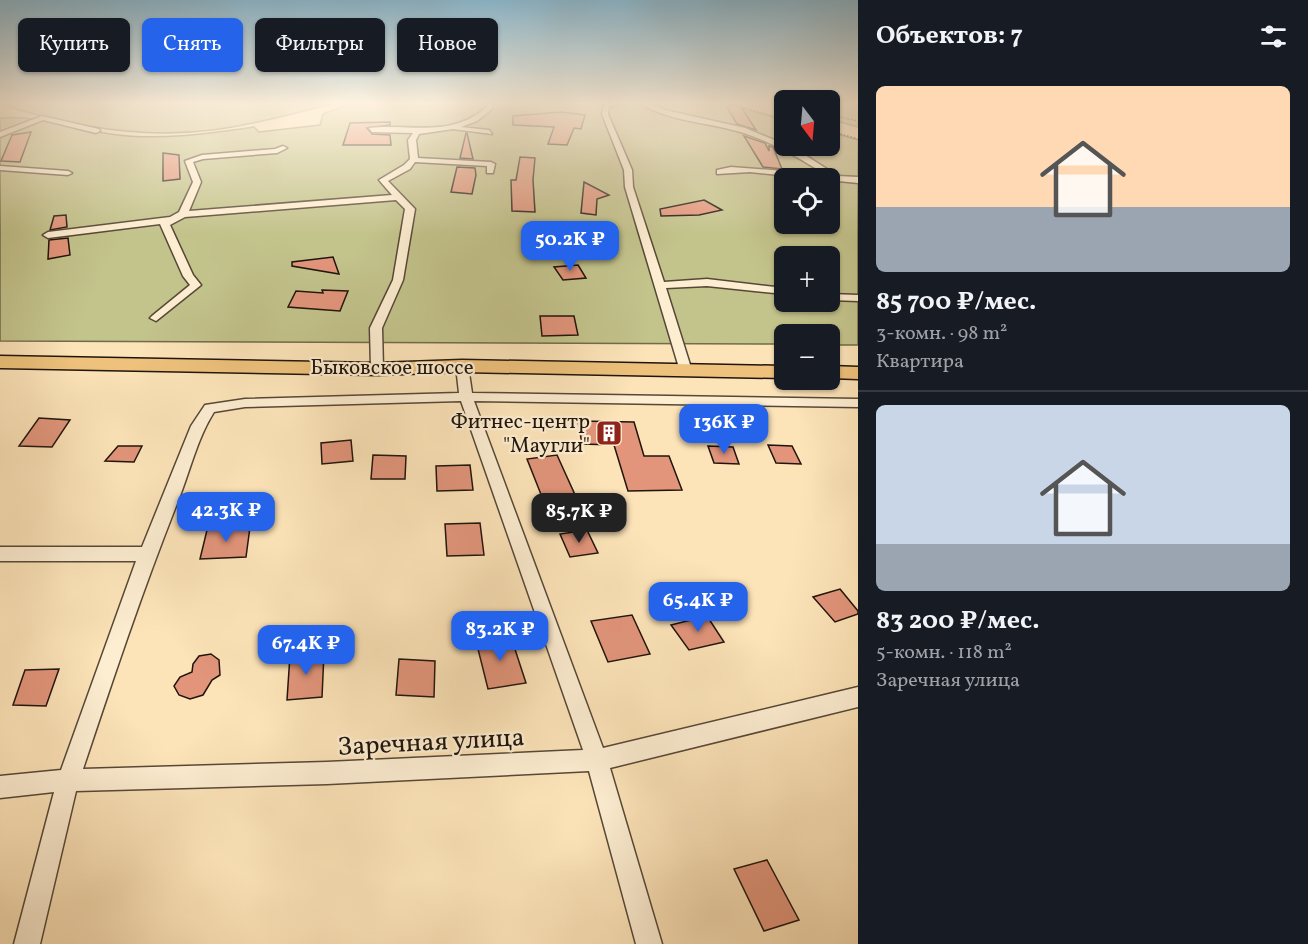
<!DOCTYPE html>
<html lang="ru">
<head>
<meta charset="utf-8">
<style>
  body { margin:0; font-family:Vollkorn,serif; background:#20242c; color:#f1f3f6; height:100vh; display:flex; flex-direction:column; font-size:22px; white-space:nowrap }
  * { box-sizing:border-box; margin:0 }
  p { font-size:20px; color:#9ea1a6 }
  .icon { flex:none; width:33px; height:33px; fill:none; stroke:currentColor; stroke-width:2; stroke-linecap:round; stroke-linejoin:round }
  .map { position:relative; flex:1; overflow:hidden }
  .drawer { display:flex; flex-direction:column; background:#171b24; width:450px }
  .drawer>* { flex:none }
  .guide { position:absolute; left:18px; top:18px; width:570px; height:54px; display:flex; gap:12px }
  .needle { width:39px; rotate:164deg }
  .buttons { position:absolute; left:774px; top:90px; display:grid; gap:12px }
  .buttons a { display:grid; place-items:center; width:66px; height:66px; border-radius:9px; background:#171b24; box-shadow:0 2px 4px #0004; font-size:30px }
  .price { position:absolute; translate:-50% -51px; padding:0 14px; border-radius:12px; background:#2563eb; color:#fff; font-size:20px; line-height:39px; filter:drop-shadow(0 2px 3px #0008) }
  .price::after { content:''; position:absolute; left:50%; top:36px; width:18px; height:14px; margin-left:-9px; background:inherit; clip-path:polygon(0 0,100% 0,50% 100%) }
  .price.selected { background:#222; color:#fff }
  ul { padding:0; list-style:none }
  li { display:grid; align-content:center; gap:12px; height:318px; padding:0 18px }
  li+li { border-top:2px solid #363941 }
  li span { display:grid; place-items:center; height:186px; border-radius:9px; color:#555 }
  li>.icon { margin-inline-start:auto }
  span .icon { width:108px; height:108px; fill:#fffc; stroke-width:1 }
  li b { font-size:26px }
  h2 { display:flex; justify-content:space-between; align-items:center; height:72px; padding:0 18px; font-size:26px }
  .pill { padding:0 21px; border-radius:9px; background:#171b24; box-shadow:0 2px 4px #0004; font-size:21px; line-height:54px }
  .pill.selected { background:#2563eb; color:#fff }
  main { display:flex; flex:1; min-height:0 }
  .map>svg:first-child { display:block }
</style>
</head>
<body>
<main>
<div class="map">
<svg width="858" height="944" viewBox="0 0 858 944">
  <rect width="100%" height="100%" fill="#fce3b8"/>
  <filter id="stains"><feTurbulence type="fractalNoise" baseFrequency=".00333" numOctaves="4"/><feColorMatrix values="0 0 0 0 .2 0 0 0 0 .09 0 0 0 0 .02 0 0 0 .5 -.17"/></filter>
  <radialGradient id="worn" r=".72"><stop offset=".6" stop-color="#630" stop-opacity="0"/><stop offset="1" stop-color="#630" stop-opacity=".3"/></radialGradient>
  <!-- green -->
  <g fill="#c3c38c" stroke="#716c4c" stroke-width="1.5" fill-rule="evenodd">
    <path d="M0,102H342C299,111 256,125 212,130C141,139 68,126 0,104Z"/>
    <path d="M355,102H718L784,120V146H830V132L858,140V345H830V334H784V344L0,341V118C38,115 73,129 110,134C158,141 206,134 254,127L259,132L320,125L323,114ZM784,178H830V224H784ZM784,256H830V302H784Z"/>
    <polygon points="830,102 858,102 858,127 830,119"/>
  </g>
  <!-- building -->
  <g fill="#e2957b" stroke="#1f150c" stroke-width="1.5">
    <polygon points="735,102 738,102 756,130 737,124 727,107"/>
    <polygon points="561,112 585,115 581,129 574,128 567,145 548,144 554,127 513,125 513,116"/>
    <polygon points="390,122 390,125 367,128 372,134 390,135 391,145 343,145 350,123"/>
    <polygon points="31,132 20,162 1,161 12,135"/>
    <polygon points="466,133 467,133 473,159 460,158"/>
    <polygon points="744,136 765,143 769,151 769,146 773,147 782,169 763,167"/>
    <polygon points="163,153 179,155 180,179 163,181"/>
    <polygon points="520,157 535,158 533,180 535,212 512,211 511,180 516,180"/>
    <polygon points="457,167 475,168 476,175 472,194 451,192"/>
    <polygon points="584,182 609,195 597,199 596,215 581,213"/>
    <polygon points="704,200 722,210 699,215 661,216 660,209"/>
    <polygon points="66,215 67,227 50,230 54,216"/>
    <polygon points="68,238 70,255 48,259 49,240"/>
    <polygon points="333,257 339,274 292,266 292,262"/>
    <polygon points="578,265 586,278 563,280 554,267"/>
    <polygon points="322,290 348,291 340,311 288,307 296,291 323,293"/>
    <polygon points="540,316 574,316 578,335 542,336"/>
    <polygon points="39,418 70,420 52,447 19,446"/>
    <polygon points="578,421 634,422 644,456 669,456 682,490 628,491 614,445 582,444"/>
    <polygon points="351,440 353,461 322,464 321,443"/>
    <polygon points="768,445 792,446 801,464 776,463"/>
    <polygon points="118,446 142,446 134,462 105,461"/>
    <polygon points="708,446 733,447 739,464 714,463"/>
    <polygon points="373,455 406,456 405,479 371,479"/>
    <polygon points="557,455 576,497 544,502 527,459"/>
    <polygon points="470,465 473,490 437,491 436,466"/>
    <polygon points="480,523 484,555 447,556 445,524"/>
    <polygon points="250,527 246,557 200,559 207,530"/>
    <polygon points="587,530 598,553 570,557 560,534"/>
    <polygon points="840,589 858,611 858,614 835,622 813,597"/>
    <polygon points="632,615 650,654 608,662 591,621"/>
    <polygon points="707,616 724,642 689,650 671,625"/>
    <polygon points="510,634 526,683 488,689 476,641"/>
    <polygon points="324,653 322,697 287,700 290,655"/>
    <polygon points="211,654 219,660 220,675 212,680 203,695 190,699 179,695 174,686 180,677 192,672 193,664 199,656"/>
    <polygon points="399,659 435,661 434,697 396,695"/>
    <polygon points="59,669 46,706 13,705 25,670"/>
    <polygon points="767,860 799,920 764,931 734,869"/>
  </g>
  <g fill="none" stroke-linecap="round" stroke-linejoin="round">
    <defs>
      <g id="minor">
        <path d="M487,102H493L492,109L477,121L461,127L489,130L492,134L453,129L419,134L416,140L418,158L491,162L495,164L493,173H487V166L415,162L410,169L388,181L415,209L403,280L382,328L383,369L381,372L377,373L371,369L370,328L393,280L405,209L396,200L185,217L170,225L193,275L201,285L156,321L150,318L152,316L190,285L183,276L160,224L48,238L43,235L48,232L170,217L179,212L193,182L185,161L202,155L275,149L283,146L287,148L277,153L203,159L193,162L201,182L189,211L392,195L379,180L404,165L410,159L408,140L413,133L372,132L369,128C412,123 449,139 487,107Z"/>
        <polygon points="612,102 621,102 609,107 608,114 632,170 633,187 664,282 707,279 784,288 784,294 707,286 666,288 692,371 690,374 686,375 680,371 625,187 624,170 602,114 604,105"/>
        <path d="M639,102H648L665,110L745,128L794,148L838,176L858,177V183L750,172L717,174V170L731,167L825,174C797,157 769,140 737,131C706,122 665,121 639,102Z"/>
        <polygon points="42,116 99,129 100,131 96,133 43,120 0,137 0,132"/>
        <polygon points="0,166 68,171 72,173 68,175 0,170"/>
        <polygon points="830,294 858,295 858,301 830,300"/>
        <path d="M462,362L468,366L472,393L858,399V407L474,401L603,748L858,687V707L610,768L662,944H636L589,771L327,784L76,791L40,944H14L54,792L0,798V776L61,770L136,561H0V547H142L191,426L205,405L245,399L459,393L456,366ZM461,401L583,750L327,762L83,769C113,679 143,589 178,501C190,471 197,439 214,412L245,407Z"/>
      </g>
      <g id="primary">
        <polygon points="0,356 377,363 462,360 784,366 784,378 462,372 377,375 0,368"/>
        <polygon points="830,366 858,367 858,379 830,378"/>
      </g>
    </defs>
    <!-- minor casing -->
    <use href="#minor" stroke="#564837" stroke-width="3"/>
    <!-- primary casing -->
    <use href="#primary" stroke="#1f150c" stroke-width="3"/>
    <!-- path -->
    <g stroke="#1f150c" stroke-width="1.5" stroke-dasharray="2 1.5" stroke-linecap="butt">
      <polyline points="723,102 784,119"/>
      <polyline points="830,115 858,121"/>
      <polyline points="830,131 858,139"/>
    </g>
    <!-- minor -->
    <use href="#minor" fill="#fdedd1" fill-rule="evenodd"/>
    <!-- primary -->
    <use href="#primary" fill="#eec27c" fill-rule="evenodd"/>
  </g>
  <!-- sky -->
  <linearGradient id="sky" x2="0" y2="1"><stop stop-color="#8bb8cf"/><stop offset="0.44" stop-color="#fef2df"/><stop offset="1" stop-color="#fef2df" stop-opacity="0"/></linearGradient>
  <rect width="858" height="234" fill="url(#sky)"/>
  <!-- icons -->
  <defs>
    <symbol id="building-square" viewBox="-11 -11 22 22"><rect x="-9" y="-9" width="18" height="18" rx="4" fill="#8f2418" stroke="#fdedd1"/><path d="M-4-6H4V6H1V3H-1V6H-4ZM-2.5-4.3h1.7v1.8h-1.7ZM.8-4.3h1.7v1.8H.8ZM-2.5-1h1.7V.8h-1.7ZM.8-1h1.7V.8H.8Z" fill="#fff"/></symbol>
  </defs>
  <g fill-rule="evenodd">
    <use href="#building-square" x="594" y="418" width="30" height="30"/>
  </g>
  <g text-anchor="middle" stroke-width="4.5" stroke-linejoin="round" paint-order="stroke">
    <!-- street labels -->
    <g font-size="21" fill="#1f150c" stroke="#fdedd1">
      <text x="392" y="374">Быковское шоссе</text>
    </g>
    <!-- poi labels -->
    <g font-size="21" fill="#1f150c" stroke="#fdedd1" text-anchor="end">
      <text x="590" y="428">Фитнес-центр<tspan x="590" dy="24">"Маугли"</tspan></text>
    </g>
    <!-- near-street labels -->
    <g font-size="26" fill="#1f150c" stroke="#fdedd1">
      <text transform="translate(431 741) rotate(-3)" y="9">Заречная улица</text>
    </g>
  </g>
  <rect width="100%" height="100%" filter="url(#stains)"/>
  <rect width="100%" height="100%" fill="url(#worn)"/>
</svg>
<div class="buttons">
<a><svg class="needle" viewBox="-14 -14 28 28"><path d="M0-13l5 13h-10z" fill="#e53935"/><path d="M0 13l5-13h-10z" fill="#9ea1a6"/></svg></a>
<a><svg class="icon" aria-label="locate" viewBox="0 0 24 24"><circle cx="12" cy="12" r="6"/><path d="M12 2v4M12 18v4M2 12h4M18 12h4"/></svg></a>
<a>+</a>
<a>−</a>
</div>
<b class="price" style="left:570px;top:272px">50.2K ₽</b>
<b class="price" style="left:724px;top:455px">136K ₽</b>
<b class="price" style="left:226px;top:543px">42.3K ₽</b>
<b class="price selected" style="left:579px;top:544px">85.7K ₽</b>
<b class="price" style="left:698px;top:633px">65.4K ₽</b>
<b class="price" style="left:500px;top:662px">83.2K ₽</b>
<b class="price" style="left:306px;top:676px">67.4K ₽</b>
<div class="guide">
<a class="pill">Купить</a>
<a class="pill selected">Снять</a>
<a class="pill">Фильтры</a>
<a class="pill">Новое</a>
</div>
</div>
<section class="drawer">
<h2>Объектов: 7<svg class="icon" aria-label="filters" viewBox="0 0 24 24"><path d="M4 7h16M4 17h16"/><circle cx="9" cy="7" r="2"/><circle cx="15" cy="17" r="2"/></svg></h2>
<ul>
<li><span style="background:linear-gradient(#ffd9b3 65%,#9aa5b1 0)"><svg class="icon" aria-label="home" viewBox="0 0 24 24"><path d="M3 11l9-7 9 7M6 9v11h12V9"/></svg></span><div><b>85 700 ₽/мес.</b><p>3-комн. · 98 m²</p><p>Квартира</p></div></li>
<li><span style="background:linear-gradient(#c9d6e8 75%,#9aa5b1 0)"><svg class="icon" aria-label="home" viewBox="0 0 24 24"><path d="M3 11l9-7 9 7M6 9v11h12V9"/></svg></span><div><b>83 200 ₽/мес.</b><p>5-комн. · 118 m²</p><p>Заречная улица</p></div></li>
</ul>
</section>
</main>
</body>
</html>
